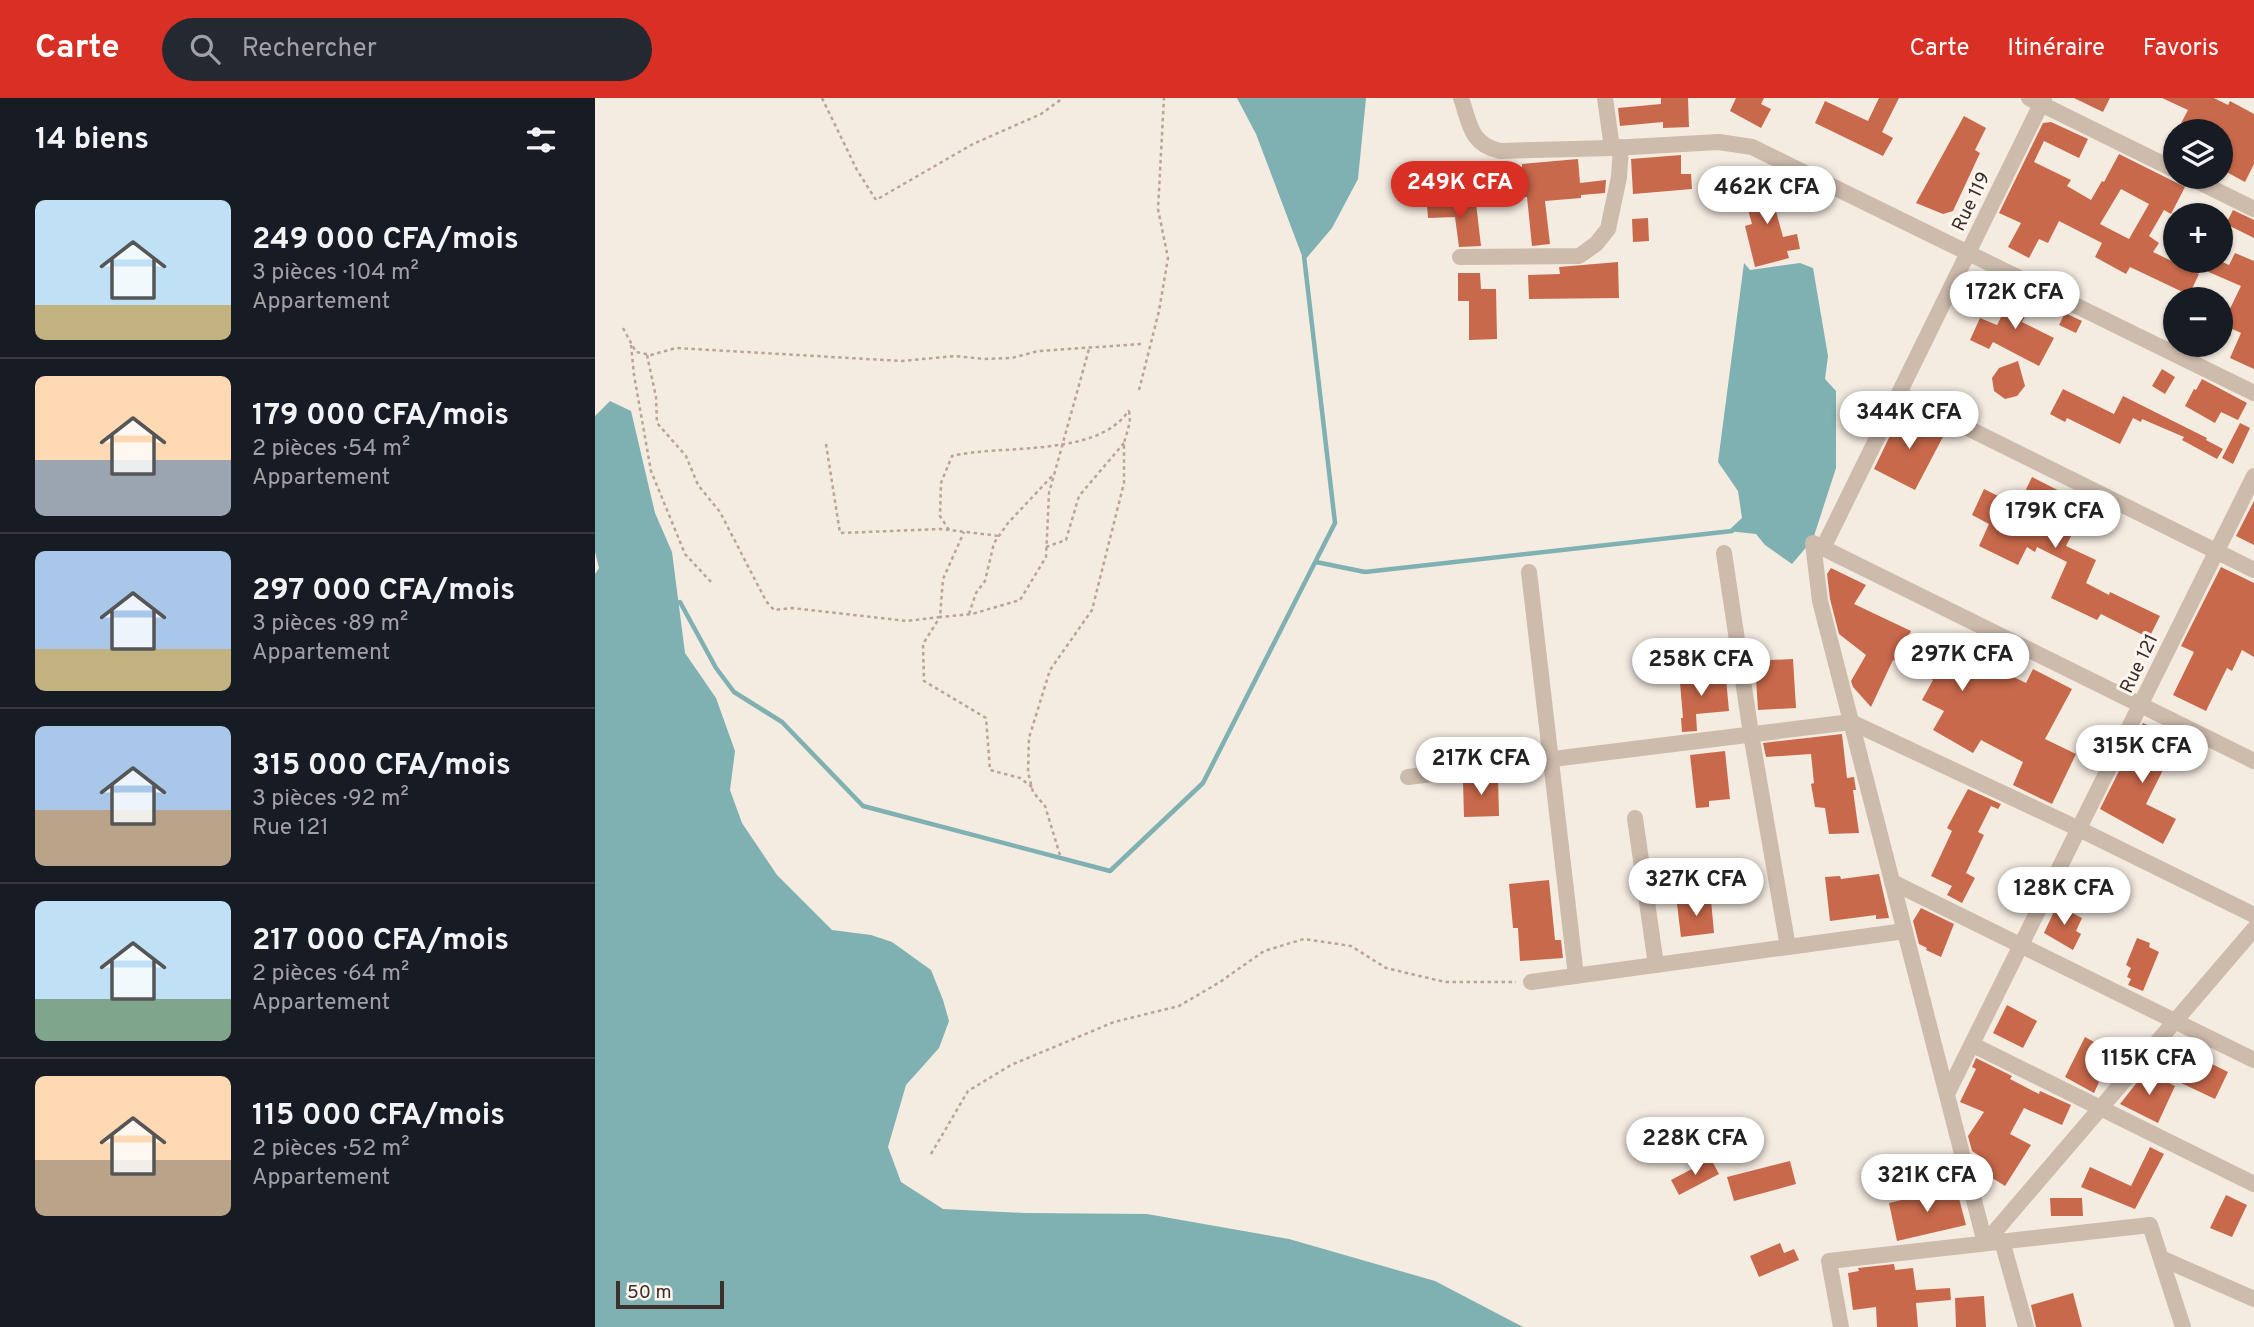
<!DOCTYPE html>
<html lang="fr">
<head>
<meta charset="utf-8">
<style>
  body { margin:0; font-family:Overpass,sans-serif; background:#242831; color:#f1f3f6; height:100vh; display:flex; flex-direction:column; font-size:26px; white-space:nowrap }
  * { box-sizing:border-box; margin:0 }
  p { font-size:23px; color:#9ea1a6 }
  .icon { flex:none; width:38px; height:38px; fill:none; stroke:currentColor; stroke-width:2; stroke-linecap:round; stroke-linejoin:round }
  .map { position:relative; flex:1; overflow:hidden }
  .panel { display:flex; flex-direction:column; background:#171b24; width:595px }
  .panel>* { flex:none }
  .controls { position:absolute; left:1568px; top:21px; display:grid; gap:14px }
  .controls a { display:grid; place-items:center; width:70px; height:70px; border-radius:50%; background:#171b24; box-shadow:0 2px 5px #0004; font-size:35px }
  .scale { position:absolute; left:21px; bottom:18px; width:108px; box-sizing:border-box; padding-left:7px; border:4px solid #3b302b; border-top:0; font-size:19px; line-height:24px; white-space:nowrap; color:#3b302b; -webkit-text-stroke:5px #fbf5ee; paint-order:stroke }
  .price { position:absolute; translate:-50% -60px; padding:0 16px; border-radius:24px; background:#fff; color:#222; font-size:23px; line-height:46px; filter:drop-shadow(0 2px 4px #0008) }
  .price::after { content:''; position:absolute; left:50%; top:42px; width:21px; height:16px; margin-left:-10px; background:inherit; clip-path:polygon(0 0,100% 0,50% 100%) }
  .price.current { background:#d93025; color:#fff }
  ul { padding:0; list-style:none }
  li { display:flex; align-items:center; gap:21px; height:175px; padding:0 35px }
  li+li { border-top:2px solid #363941 }
  li span { display:grid; place-items:center; flex:none; width:196px; height:140px; border-radius:10px; color:#555 }
  li>.icon { margin-inline-start:auto }
  span .icon { width:84px; height:84px; fill:#fffc; stroke-width:1 }
  li b { font-size:30px }
  h2 { display:flex; justify-content:space-between; align-items:center; height:84px; padding:0 35px; font-size:30px }
  header { display:flex; align-items:center; gap:42px; box-sizing:border-box; height:98px; padding:0 35px; background:#d93025; color:#fff }
  header strong { font-size:33px }
  nav { display:flex; gap:38px; margin-inline-start:auto; font-size:24px }
  .search { width:490px; height:63px; background:#242831; display:flex; align-items:center; gap:18px; box-sizing:border-box; padding:0 24px; border-radius:38px; color:#9ea1a6; font-size:26px }
  main { display:flex; flex:1; min-height:0 }
  .map>svg:first-child { display:block }
</style>
</head>
<body>
<header>
<strong>Carte</strong>
<div class="search"><svg class="icon" aria-label="search" viewBox="0 0 24 24"><circle cx="10" cy="10" r="6"/><path d="M15 15l6 6"/></svg>Rechercher</div>
<nav><a>Carte</a><a>Itinéraire</a><a>Favoris</a></nav>
</header>
<main>
<section class="panel">
<h2>14 biens<svg class="icon" aria-label="filters" viewBox="0 0 24 24"><path d="M4 7h16M4 17h16"/><circle cx="9" cy="7" r="2"/><circle cx="15" cy="17" r="2"/></svg></h2>
<ul>
<li><span style="background:linear-gradient(#bfe0f5 75%,#c2b280 0)"><svg class="icon" aria-label="home" viewBox="0 0 24 24"><path d="M3 11l9-7 9 7M6 9v11h12V9"/></svg></span><div><b>249 000 CFA/mois</b><p>3 pièces · 104 m²</p><p>Appartement</p></div></li>
<li><span style="background:linear-gradient(#ffd9b3 60%,#9aa5b1 0)"><svg class="icon" aria-label="home" viewBox="0 0 24 24"><path d="M3 11l9-7 9 7M6 9v11h12V9"/></svg></span><div><b>179 000 CFA/mois</b><p>2 pièces · 54 m²</p><p>Appartement</p></div></li>
<li><span style="background:linear-gradient(#a9c7e8 70%,#c2b280 0)"><svg class="icon" aria-label="home" viewBox="0 0 24 24"><path d="M3 11l9-7 9 7M6 9v11h12V9"/></svg></span><div><b>297 000 CFA/mois</b><p>3 pièces · 89 m²</p><p>Appartement</p></div></li>
<li><span style="background:linear-gradient(#a9c7e8 60%,#b9a48a 0)"><svg class="icon" aria-label="home" viewBox="0 0 24 24"><path d="M3 11l9-7 9 7M6 9v11h12V9"/></svg></span><div><b>315 000 CFA/mois</b><p>3 pièces · 92 m²</p><p>Rue 121</p></div></li>
<li><span style="background:linear-gradient(#bfe0f5 70%,#7fa58c 0)"><svg class="icon" aria-label="home" viewBox="0 0 24 24"><path d="M3 11l9-7 9 7M6 9v11h12V9"/></svg></span><div><b>217 000 CFA/mois</b><p>2 pièces · 64 m²</p><p>Appartement</p></div></li>
<li><span style="background:linear-gradient(#ffd9b3 60%,#b9a48a 0)"><svg class="icon" aria-label="home" viewBox="0 0 24 24"><path d="M3 11l9-7 9 7M6 9v11h12V9"/></svg></span><div><b>115 000 CFA/mois</b><p>2 pièces · 52 m²</p><p>Appartement</p></div></li>
</ul>
</section>
<div class="map">
<svg width="1659" height="1229" viewBox="0 0 1659 1229">
  <rect width="100%" height="100%" fill="#f4ebe1"/>
  <!-- water -->
  <g fill="#7fb0b2">
    <polygon points="642,0 771,0 763,81 737,130 709,163 661,36"/>
    <polygon points="1149,165 1155,172 1205,165 1218,170 1233,258 1230,281 1241,293 1241,370 1218,441 1197,466 1170,447 1161,436 1133,433 1147,420 1143,393 1123,364"/>
    <polygon points="15,303 36,313 60,415 77,454 90,555 121,600 140,653 135,692 147,725 182,777 237,832 276,837 297,844 336,872 348,902 354,923 344,950 311,987 293,1049 306,1084 348,1111 429,1115 552,1116 694,1141 840,1183 928,1229 0,1229 0,476 4,470 0,454 0,318"/>
  </g>
  <g fill="none" stroke-linecap="round" stroke-linejoin="round">
    <!-- stream -->
    <g stroke="#7fb0b2" stroke-width="4.5">
      <polyline points="721,464 770,474 1137,433"/>
      <polyline points="80,506 85,504 121,570 139,594 187,624 268,708 515,773 608,685 740,425 709,158"/>
    </g>
  </g>
  <!-- building -->
  <g fill="#c8694b" fill-rule="evenodd">
    <polygon points="1066,0 1093,0 1094,29 1068,30 1068,24 1025,28 1023,10 1066,6"/>
    <polygon points="1141,0 1169,0 1166,6 1176,11 1166,30 1135,13"/>
    <polygon points="1284,0 1304,0 1287,34 1298,40 1288,58 1220,25 1230,3 1273,23"/>
    <polygon points="1479,0 1515,0 1508,14"/>
    <polygon points="1567,0 1619,0 1633,7 1635,3 1659,16 1659,66 1650,84 1626,71 1626,33 1582,33 1593,12"/>
    <polygon points="1369,18 1391,30 1380,52 1385,55 1358,113 1348,116 1321,105"/>
    <path d="M1456,24L1493,41L1484,60L1449,43L1439,64L1476,82L1472,88L1496,102L1507,83L1509,84L1524,56L1590,89L1576,116L1569,112L1554,138L1564,145L1558,154L1604,176L1594,197L1535,169L1531,176L1500,159L1507,145L1464,123L1453,145L1444,141L1434,160L1413,149L1426,125L1404,115L1448,25ZM1526,91L1554,106L1534,141L1505,126Z"/>
    <polygon points="1086,57 1086,76 1096,76 1097,91 1038,96 1036,61"/>
    <polygon points="983,61 985,85 1011,82 1010,95 986,97 986,100 950,103 955,146 937,148 932,99 883,100 883,70 927,69 927,66"/>
    <polygon points="1185,84 1190,103 1179,106 1188,139 1202,136 1205,151 1192,153 1194,160 1160,169 1150,128 1157,126 1148,94"/>
    <polygon points="881,105 886,148 864,149 860,119 833,120 832,107"/>
    <polygon points="1638,112 1659,122 1659,140 1631,126"/>
    <polygon points="1053,120 1054,143 1038,144 1037,121"/>
    <polygon points="1640,155 1659,163 1659,271 1635,260 1646,235 1631,228 1634,223 1630,221 1646,188 1609,172 1613,163 1625,163 1634,167"/>
    <polygon points="1023,164 1024,200 934,201 933,177 965,176 964,169"/>
    <polygon points="863,175 885,175 886,191 901,191 902,241 874,242 874,203 863,203"/>
    <polygon points="1421,190 1440,199 1427,224 1459,240 1444,268 1398,244 1394,251 1375,242 1385,220 1402,227"/>
    <polygon points="1470,215 1487,223 1481,235 1464,227"/>
    <polygon points="1423,263 1430,288 1422,298 1410,301 1399,293 1397,280 1404,270"/>
    <polygon points="1567,271 1580,279 1570,296 1557,288"/>
    <polygon points="1607,281 1652,305 1643,322 1626,314 1620,325 1590,308 1599,291 1601,292"/>
    <polygon points="1468,291 1519,316 1528,298 1612,340 1611,342 1628,351 1622,361 1587,342 1589,339 1547,321 1546,324 1538,320 1525,346 1472,320 1470,324 1455,316"/>
    <polygon points="1310,315 1350,335 1320,392 1279,371 1305,317"/>
    <polygon points="1645,325 1655,330 1638,366 1627,360"/>
    <polygon points="1437,379 1492,407 1471,448 1501,462 1491,485 1514,497 1515,494 1565,518 1554,540 1506,516 1502,522 1456,500 1472,464 1442,449 1440,454 1432,449 1423,467 1384,448 1394,426 1377,417 1389,391 1423,408"/>
    <polygon points="1659,403 1659,447 1641,438"/>
    <polygon points="1626,469 1659,485 1659,559 1647,552 1637,573 1632,570 1611,613 1578,597 1599,554 1586,548"/>
    <polygon points="1236,470 1271,487 1259,506 1316,533 1313,539 1359,562 1393,578 1398,569 1431,585 1438,571 1477,591 1450,641 1481,656 1457,706 1418,687 1428,664 1386,642 1378,655 1338,632 1349,613 1327,602 1338,582 1298,562 1276,609 1258,589 1256,583 1271,557 1244,536 1235,501 1232,476"/>
    <polygon points="1198,561 1201,610 1163,612 1161,581 1158,581 1156,563"/>
    <polygon points="1099,572 1100,583 1131,580 1134,613 1101,616 1102,633 1087,634 1086,620 1088,620 1084,573"/>
    <polygon points="1548,625 1583,642 1551,706 1581,721 1568,746 1505,711"/>
    <polygon points="1247,636 1252,680 1259,679 1261,692 1258,692 1264,735 1234,736 1230,710 1220,709 1216,686 1219,685 1216,656 1171,659 1168,645"/>
    <polygon points="1130,653 1135,701 1114,703 1114,709 1101,710 1095,657"/>
    <polygon points="903,678 904,718 869,719 868,683"/>
    <polygon points="1373,691 1406,706 1403,711 1396,708 1383,734 1389,737 1371,775 1380,780 1367,805 1352,797 1357,788 1336,778 1357,733 1352,730"/>
    <polygon points="1284,776 1294,820 1281,821 1281,817 1235,823 1230,779 1245,778 1246,781"/>
    <polygon points="954,782 960,842 966,842 968,860 925,863 923,830 918,830 914,786"/>
    <polygon points="1116,802 1119,835 1086,839 1082,806"/>
    <polygon points="1462,807 1487,820 1481,833 1486,836 1478,852 1449,835"/>
    <polygon points="1326,810 1359,826 1346,859 1331,852 1332,850 1324,846 1318,823"/>
    <polygon points="1542,840 1555,845 1554,849 1564,854 1548,893 1533,887 1536,881 1532,879 1536,870 1531,867"/>
    <polygon points="1412,907 1442,923 1428,950 1398,935"/>
    <polygon points="1490,939 1512,951 1498,980 1504,984 1499,995 1470,979"/>
    <polygon points="1597,956 1633,974 1620,1001 1584,984"/>
    <polygon points="1381,960 1417,978 1415,981 1444,996 1445,993 1476,1007 1467,1027 1429,1010 1415,1036 1436,1047 1410,1088 1386,1073 1391,1062 1377,1053 1373,1038 1389,1014 1365,1004 1381,971 1377,969"/>
    <polygon points="1551,973 1580,988 1563,1025 1525,1006"/>
    <polygon points="1555,1049 1569,1056 1540,1111 1486,1089 1495,1069 1536,1088"/>
    <polygon points="1116,1061 1124,1076 1084,1097 1076,1082"/>
    <polygon points="1195,1063 1201,1086 1139,1103 1132,1079"/>
    <polygon points="1361,1089 1371,1127 1302,1143 1294,1105"/>
    <polygon points="1631,1097 1652,1107 1637,1139 1615,1130"/>
    <polygon points="1455,1100 1487,1100 1488,1118 1456,1118"/>
    <polygon points="1185,1145 1189,1155 1199,1151 1204,1162 1164,1179 1155,1158"/>
    <polygon points="1299,1166 1300,1172 1318,1170 1321,1192 1355,1190 1356,1202 1321,1205 1323,1229 1282,1229 1281,1209 1258,1212 1253,1175 1264,1173 1263,1170"/>
    <polygon points="1478,1195 1487,1229 1441,1229 1436,1207"/>
    <polygon points="1389,1198 1391,1229 1361,1229 1360,1200"/>
  </g>
  <g fill="none" stroke-linecap="round" stroke-linejoin="round">
    <!-- path -->
    <g stroke="#b9a596" stroke-width="2.5" stroke-dasharray="3.5 3.5" stroke-linecap="butt">
      <polyline points="227,0 262,72 281,102 378,46 446,16 468,0"/>
      <polyline points="28,230 41,254 56,257 81,250 307,263 360,258 389,261 417,260 443,253 547,246"/>
      <polyline points="36,247 39,277 56,373 90,456 116,484"/>
      <polyline points="52,257 61,299 62,325 91,358 103,387 125,414 171,503 179,512 197,510 312,523 345,519 348,481 369,434"/>
      <polyline points="544,292 564,213 573,160 563,111 569,0"/>
      <polyline points="231,346 245,435 346,431 404,438"/>
      <path d="M354,432L345,418L346,385L357,358C406,346 504,360 534,312"/>
      <polyline points="451,449 471,442 484,398 529,345"/>
      <polyline points="374,516 381,495 390,483 399,445 413,425 459,376"/>
      <polyline points="437,689 425,680 395,672 391,620 329,583 328,546 345,519 377,516 425,502 451,459 454,395 494,251"/>
      <polyline points="465,757 450,708 438,694 433,674 434,640 455,572 497,512 529,385 529,345 535,324 534,312"/>
      <polyline points="336,1056 373,993 416,967 519,924 584,908 625,884 669,853 709,841 756,848 791,870 850,884 921,884"/>
    </g>
    <!-- minor -->
    <g stroke="#cdbbac" stroke-width="16">
      <path d="M866,0C875,26 875,46 905,53L1017,50L1124,44L1157,49L1659,295"/>
      <polyline points="1010,0 1017,50"/>
      <polyline points="1434,0 1580,72"/>
      <polyline points="1594,79 1659,111"/>
      <polyline points="865,159 984,158 1001,146 1013,131 1024,79 1026,49"/>
      <polyline points="1304,296 1659,472"/>
      <polyline points="1218,445 1225,503 1390,1145"/>
      <polyline points="1220,446 1659,663"/>
      <polyline points="1228,450 1449,0"/>
      <polyline points="1129,455 1156,636 1193,849"/>
      <polyline points="934,474 981,878"/>
      <polyline points="813,679 1256,624 1484,731 1659,817"/>
      <polyline points="1040,720 1061,867"/>
      <polyline points="1297,784 1659,962"/>
      <polyline points="936,884 1310,833"/>
      <polyline points="1378,947 1659,1086"/>
      <polyline points="1352,996 1659,378"/>
      <polyline points="1407,1143 1431,1229"/>
      <polyline points="1390,1145 1659,831"/>
      <polyline points="1566,1160 1659,1201"/>
      <polyline points="1246,1229 1234,1163 1555,1127 1588,1229"/>
    </g>
  </g>
  <g text-anchor="middle" stroke-width="6" stroke-linejoin="round" paint-order="stroke">
    <!-- street labels -->
    <g font-size="19" fill="#3b302b" stroke="#fbf5ee">
      <text transform="translate(1375 103) rotate(-64)" y="7">Rue 119</text>
      <text transform="translate(1543 565) rotate(-64)" y="7">Rue 121</text>
    </g>
  </g>
</svg>
<div class="controls">
<a><svg class="icon" aria-label="layers" viewBox="0 0 24 24"><path d="M12 4l9 5-9 5-9-5zM3 14l9 5 9-5"/></svg></a>
<a>+</a>
<a>−</a>
</div>
<div class="scale">50 m</div>
<b class="price current" style="left:865px;top:123px">249K CFA</b>
<b class="price" style="left:1172px;top:128px">462K CFA</b>
<b class="price" style="left:1420px;top:233px">172K CFA</b>
<b class="price" style="left:1314px;top:353px">344K CFA</b>
<b class="price" style="left:1460px;top:452px">179K CFA</b>
<b class="price" style="left:1367px;top:595px">297K CFA</b>
<b class="price" style="left:1106px;top:600px">258K CFA</b>
<b class="price" style="left:1547px;top:687px">315K CFA</b>
<b class="price" style="left:886px;top:699px">217K CFA</b>
<b class="price" style="left:1101px;top:820px">327K CFA</b>
<b class="price" style="left:1469px;top:829px">128K CFA</b>
<b class="price" style="left:1554px;top:999px">115K CFA</b>
<b class="price" style="left:1100px;top:1079px">228K CFA</b>
<b class="price" style="left:1332px;top:1116px">321K CFA</b>
</div>
</main>
</body>
</html>
